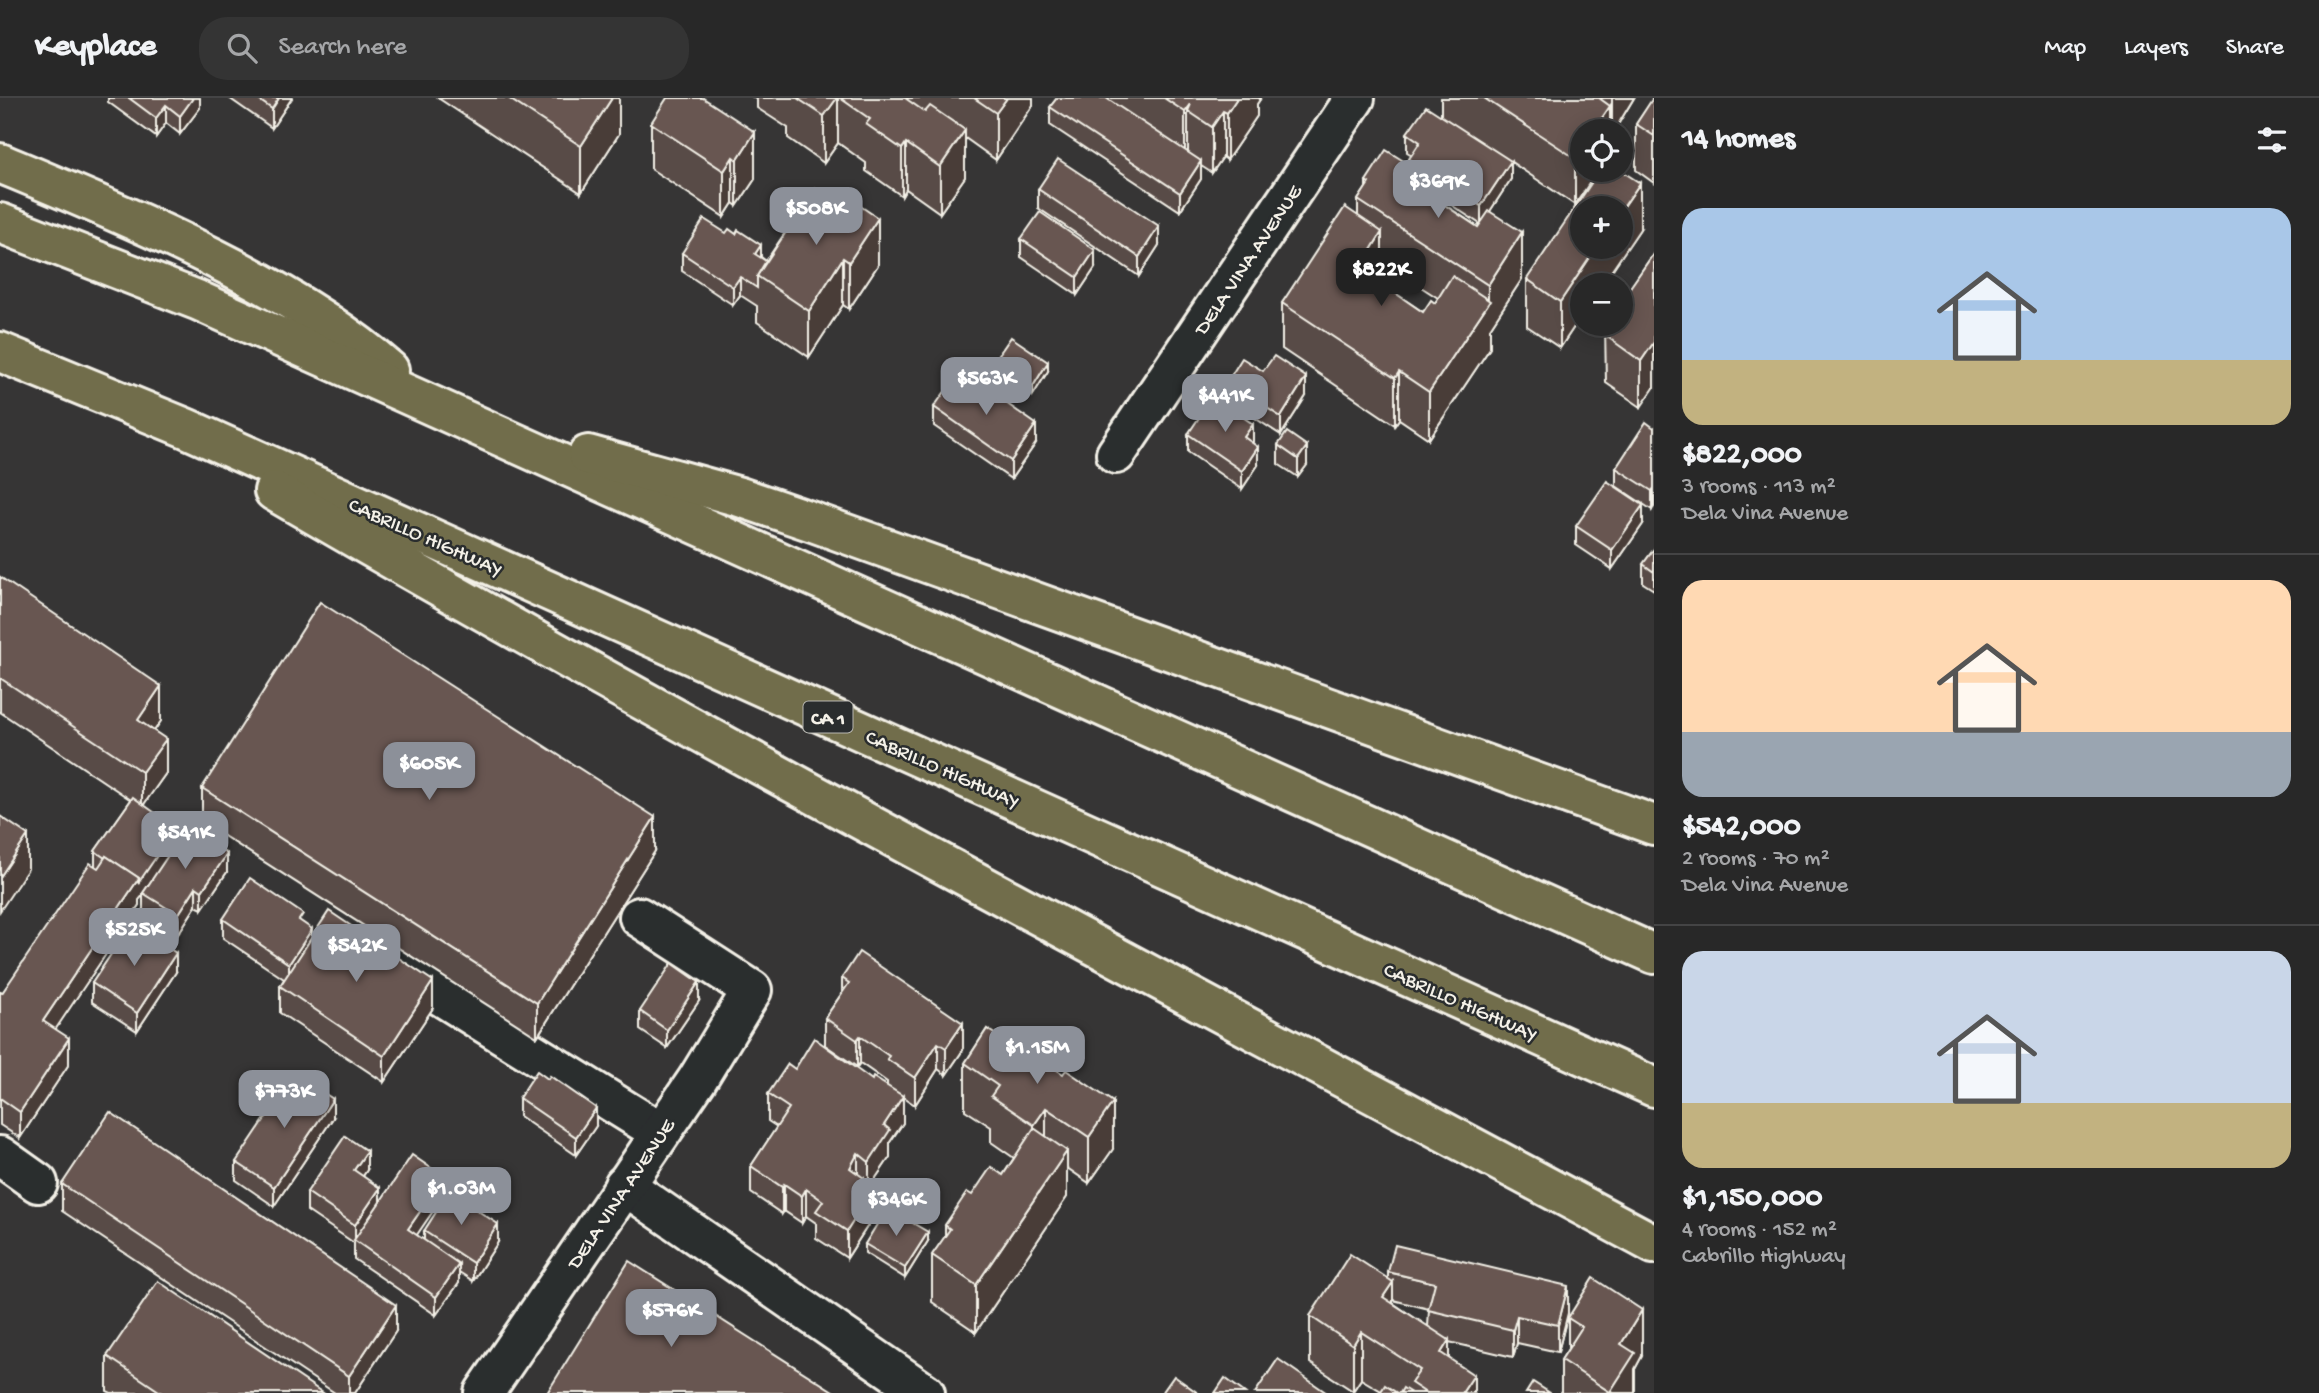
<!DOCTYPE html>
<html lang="en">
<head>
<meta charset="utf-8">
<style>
  body { margin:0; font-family:"Gochi Hand",sans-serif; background:#343434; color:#f1f3f6; height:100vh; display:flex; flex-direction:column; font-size:26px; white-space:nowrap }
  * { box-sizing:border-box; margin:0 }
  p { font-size:23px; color:#a5a6a8 }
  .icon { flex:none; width:38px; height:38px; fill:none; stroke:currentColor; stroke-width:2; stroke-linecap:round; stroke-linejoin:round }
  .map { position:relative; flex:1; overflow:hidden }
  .details { display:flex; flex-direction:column; background:#282828; width:665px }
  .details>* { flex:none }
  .fabs { position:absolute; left:1570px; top:21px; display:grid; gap:14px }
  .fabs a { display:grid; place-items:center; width:63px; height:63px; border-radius:50%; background:#282828; box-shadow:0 4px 18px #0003,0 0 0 2px #444445; font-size:35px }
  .price { position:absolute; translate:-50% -60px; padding:0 16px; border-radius:14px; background:#8c9099; color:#fff; font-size:23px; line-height:46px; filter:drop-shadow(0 2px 4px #0008) }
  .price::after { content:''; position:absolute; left:50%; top:42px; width:21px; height:16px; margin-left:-10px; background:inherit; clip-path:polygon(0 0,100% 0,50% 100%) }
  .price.current { background:#222; color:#fff }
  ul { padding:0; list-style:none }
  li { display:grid; align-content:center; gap:14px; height:371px; padding:0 28px }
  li+li { border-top:2px solid #444445 }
  li span { display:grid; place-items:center; height:217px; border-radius:21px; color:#555 }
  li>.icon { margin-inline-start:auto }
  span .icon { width:126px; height:126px; fill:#fffc; stroke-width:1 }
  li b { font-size:30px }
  h2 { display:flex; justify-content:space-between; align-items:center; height:84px; padding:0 28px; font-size:30px }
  header { display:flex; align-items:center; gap:42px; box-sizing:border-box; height:98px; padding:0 35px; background:#282828; border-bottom:2px solid #444445 }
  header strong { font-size:33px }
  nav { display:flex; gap:38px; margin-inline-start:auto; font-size:24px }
  .search { width:490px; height:63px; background:#343434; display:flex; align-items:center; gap:18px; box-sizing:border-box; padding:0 24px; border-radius:28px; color:#a5a6a8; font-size:26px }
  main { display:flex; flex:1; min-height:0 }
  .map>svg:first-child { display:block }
</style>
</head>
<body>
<header>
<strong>Keyplace</strong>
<div class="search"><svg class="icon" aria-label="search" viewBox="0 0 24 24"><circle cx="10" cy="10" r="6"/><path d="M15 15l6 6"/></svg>Search here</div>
<nav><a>Map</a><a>Layers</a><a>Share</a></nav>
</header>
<main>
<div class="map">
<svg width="1654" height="1295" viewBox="0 0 1654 1295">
  <rect width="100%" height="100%" fill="#363535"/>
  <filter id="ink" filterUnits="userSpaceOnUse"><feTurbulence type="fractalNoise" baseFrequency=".0143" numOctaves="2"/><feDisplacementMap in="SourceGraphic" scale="14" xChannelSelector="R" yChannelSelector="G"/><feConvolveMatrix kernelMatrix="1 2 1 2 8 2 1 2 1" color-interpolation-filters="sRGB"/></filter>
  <g filter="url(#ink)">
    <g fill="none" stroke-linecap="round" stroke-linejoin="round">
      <defs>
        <g id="minor">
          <polyline points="1116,356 1355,0"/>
          <polyline points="388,865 660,1034"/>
          <polyline points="0,1058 38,1085"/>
          <polyline points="624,1087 925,1295"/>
          <polyline points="484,1295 697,982 752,892 639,819"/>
        </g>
        <g id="highway">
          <path d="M0,65C124,117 288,183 389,272"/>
          <polyline points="0,125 197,202 1654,856"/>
          <polyline points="0,254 186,330 1654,989"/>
          <polyline points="588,357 740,399 813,424 1654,727"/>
          <path d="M274,393C726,657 1192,898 1654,1146"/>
        </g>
      </defs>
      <!-- minor casing -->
      <use href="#minor" stroke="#f4f1e8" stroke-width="44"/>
      <!-- highway casing -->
      <use href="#highway" stroke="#f4f1e8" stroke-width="44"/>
      <!-- minor -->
      <use href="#minor" stroke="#2a2d2e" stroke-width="38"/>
      <!-- highway -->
      <use href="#highway" stroke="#716d4b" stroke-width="38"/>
    </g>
    <!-- wall -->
    <g fill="#594b46" stroke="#f4f1e8" stroke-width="2" fill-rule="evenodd">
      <polygon points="108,0 200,0 200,10 180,36 166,25 156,39 108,4"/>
      <polygon points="229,0 292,0 272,30"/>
      <polygon points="438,0 619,0 619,36 581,95"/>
      <polygon points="703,0 755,81 737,108 733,105 724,119 651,71 651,25"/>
      <polygon points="754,0 1033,0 1033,7 996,62 965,40 965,79 940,115 906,91 902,98 866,73 866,65 838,45 824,65 788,40 788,30 757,10 757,2"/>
      <polygon points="1057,0 1261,0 1257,6 1257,18 1227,62 1223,59 1212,75 1201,68 1201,81 1180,113 1050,27 1050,9"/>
      <path d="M1441,0H1634L1614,33H1582V72H1598L1575,107L1511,64V81L1490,113L1522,181L1490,230V250L1429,341L1399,321L1395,327L1282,251V205L1358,118V102L1366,90V83L1409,67V61L1412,57L1407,54V35L1441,17ZM1418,85L1480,126L1478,129L1418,89ZM1382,164L1438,200L1435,205L1423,214L1380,185L1382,181Z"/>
      <polygon points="1654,0 1654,85 1636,72 1636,26"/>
      <polygon points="815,90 878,167 849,211 843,207 809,259 757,224 757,208 740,197 733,207 682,173 682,155 761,159 766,163"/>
      <polygon points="1038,91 1159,147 1139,178 1038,110"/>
      <polygon points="1640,131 1602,187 1582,187 1582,217 1560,250 1527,228 1527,181"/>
      <polygon points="1021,141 1095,170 1077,197 1021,159"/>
      <polygon points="1654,155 1641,309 1606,285 1605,227"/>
      <polygon points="995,262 1048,273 1033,297 995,272"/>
      <polygon points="1263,273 1306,298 1281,337 1227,302 1227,284"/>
      <polygon points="934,309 1036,345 1011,381 934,328"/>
      <polygon points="1654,330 1652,412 1616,388 1616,370"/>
      <polygon points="1188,336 1258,367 1242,391 1188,354"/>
      <polygon points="1278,347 1307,367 1298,379 1278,366"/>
      <polygon points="1643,426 1612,471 1576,447 1576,428"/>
      <polygon points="1654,451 1654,492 1643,485 1643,466"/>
      <polygon points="0,479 161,623 154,633 166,675 143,707 176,744 227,774 202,811 196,808 178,836 143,813 143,797 139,802 139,807 55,931 69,966 20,1040 0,1027 0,894 2,895 95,769 95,753 131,702 0,614"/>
      <polygon points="202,690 655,753 537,939 202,724"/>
      <polygon points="223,821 303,825 312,838 433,910 384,984 280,915 280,888 284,881 223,840"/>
      <polygon points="176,874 137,933 92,904 92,885"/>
      <polygon points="842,880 963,952 946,977 938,971 915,1007 903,999 903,1025 890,1044 890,1059 869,1090 864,1087 872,1121 847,1160 816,1140 816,1125 806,1118 802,1125 784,1113 782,1116 751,1095 751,1068 777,1029 768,1023 768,996 795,971 872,982 887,988 887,984 860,965 857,969 825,947 825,920 842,895"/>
      <polygon points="699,903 667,950 640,932 640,913"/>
      <polygon points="987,931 1113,1051 1089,1085 1067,1070 1067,1099 976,1234 932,1204 932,1157 945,1139 945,1127 972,1097 1003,1077 1014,1060 991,1044 991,1029 965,1012 965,965"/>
      <polygon points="519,1000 596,1028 576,1057 519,1018"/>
      <polygon points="333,1020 274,1108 236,1082 236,1064"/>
      <polygon points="367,1072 363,1078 380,1104 444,1097 416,1137 424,1142 424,1133 498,1144 473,1183 459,1174 459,1185 436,1217 354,1161 354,1145 307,1113 307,1094"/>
      <polygon points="62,1086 396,1233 355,1295 335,1295 62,1113"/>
      <polygon points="928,1143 905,1180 865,1155 865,1146"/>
      <path d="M1388,1174L1568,1215L1558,1254L1517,1245L1513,1259L1449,1244V1260L1474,1295H1380L1381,1293L1361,1281L1353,1293L1310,1265V1218L1388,1181ZM1393,1202L1429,1211L1428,1229L1393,1205Z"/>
      <polygon points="1568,1220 1642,1258 1635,1271 1635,1295 1561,1295 1561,1262 1568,1251"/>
      <polygon points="107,1258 323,1295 111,1295 107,1293"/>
    </g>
    <!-- shaded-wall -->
    <g fill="#493d39" stroke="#f4f1e8" stroke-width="2">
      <polygon points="193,0 200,0 200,10 180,36 180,18"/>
      <polygon points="279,0 292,0 272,30 272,11"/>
      <polygon points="612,0 619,0 619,36 581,95 581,48"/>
      <polygon points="837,0 838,0 838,45 824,65 824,18"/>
      <polygon points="1007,0 1033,0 1033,7 996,62 996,15"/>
      <polygon points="1237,0 1261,0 1257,6 1257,18 1227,62 1227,15"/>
      <polygon points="1612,0 1634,0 1614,33 1612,33"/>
      <polygon points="1191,6 1188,13 1188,56 1185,61 1185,14"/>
      <polygon points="166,7 166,25 156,39 156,20"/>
      <polygon points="1610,8 1610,33 1593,33"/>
      <polygon points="1223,13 1223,59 1212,75 1212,29"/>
      <polygon points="965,32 965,79 940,115 940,69"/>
      <polygon points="755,34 755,81 737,108 737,62"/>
      <polygon points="906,45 906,91 902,98 902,51"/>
      <polygon points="1582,50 1582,72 1598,72 1575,107 1575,60"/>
      <polygon points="733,59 733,105 724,119 724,73"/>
      <polygon points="1201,63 1201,81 1180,113 1180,95"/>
      <polygon points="1511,63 1511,81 1481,127 1481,108"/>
      <polygon points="1418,72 1418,119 1410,84"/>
      <polygon points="1640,85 1640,131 1602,187 1582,187 1582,217 1560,250 1560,204 1597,149 1620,149 1620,114"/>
      <polygon points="878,120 878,167 849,211 849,164"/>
      <polygon points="1159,128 1159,147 1139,178 1139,159"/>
      <polygon points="1382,134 1382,181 1370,200 1363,173 1366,160"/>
      <polygon points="1522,134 1522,181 1490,230 1490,250 1429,341 1429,294 1488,206 1488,187"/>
      <polygon points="761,147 761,166 755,156"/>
      <polygon points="1095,152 1095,170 1077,197 1077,179"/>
      <polygon points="843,160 843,207 809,259 809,213"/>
      <polygon points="740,179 740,197 733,207 733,189"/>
      <polygon points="1654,244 1654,290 1641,309 1641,263"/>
      <polygon points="1048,264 1048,273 1033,297 1033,288"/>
      <polygon points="1399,274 1399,321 1395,327 1395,280"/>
      <polygon points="1306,279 1306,298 1281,337 1281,319"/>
      <polygon points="1036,326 1036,345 1011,381 1011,363"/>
      <polygon points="1253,326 1253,344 1244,357 1244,339"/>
      <polygon points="1307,348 1307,367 1298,379 1298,361"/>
      <polygon points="1258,349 1258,367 1242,391 1242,373"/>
      <polygon points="1654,390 1654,409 1652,412 1652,393"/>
      <polygon points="1643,407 1643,426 1612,471 1612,452"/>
      <polygon points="161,588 161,623 138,656 138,622"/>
      <polygon points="166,641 166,675 142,709 142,674"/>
      <polygon points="655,719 655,753 537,939 537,905"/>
      <polygon points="176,730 176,748 143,795 143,797 139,802 139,807 43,950 43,923 139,780"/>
      <polygon points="28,737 28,771 0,813 0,779"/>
      <polygon points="227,756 227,774 202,811 202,793"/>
      <polygon points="196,789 196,808 178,836 178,817"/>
      <polygon points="312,831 312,850 289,885 289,866"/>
      <polygon points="176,855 176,874 137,933 137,915"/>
      <polygon points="433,883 433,910 384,984 384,958"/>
      <polygon points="699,884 699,903 667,950 667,932"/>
      <polygon points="963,925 963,952 946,977 946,950"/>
      <polygon points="860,938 860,965 857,969 857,942"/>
      <polygon points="69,940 69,966 20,1040 20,1014"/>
      <polygon points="938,945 938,971 915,1007 915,980"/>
      <polygon points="903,998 903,1025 890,1044 890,1059 869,1090 869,1064 884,1027"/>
      <polygon points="333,1001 333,1020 274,1108 274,1089"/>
      <polygon points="1113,1004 1113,1051 1089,1085 1089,1039"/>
      <polygon points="596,1010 596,1028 576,1057 576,1039"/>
      <polygon points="1046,1010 1046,1056 1034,1073 1034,1027"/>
      <polygon points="367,1053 367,1072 354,1091 354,1072"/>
      <polygon points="1067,1053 1067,1099 976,1234 976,1187"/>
      <polygon points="858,1055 858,1082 850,1070"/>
      <polygon points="444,1079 444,1097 408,1150 408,1131"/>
      <polygon points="864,1080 864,1106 872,1094 872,1121 847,1160 847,1133 860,1086"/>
      <polygon points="784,1086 784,1113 782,1116 782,1089"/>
      <polygon points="380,1090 380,1109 355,1143 355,1127"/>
      <polygon points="806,1091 806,1118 802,1125 802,1098"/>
      <polygon points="498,1126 498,1144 473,1183 473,1165"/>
      <polygon points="928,1134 928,1143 905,1180 905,1170"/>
      <polygon points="459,1166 459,1185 436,1217 436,1199"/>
      <polygon points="1393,1184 1393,1230 1383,1199"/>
      <polygon points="1568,1188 1568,1215 1558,1254 1558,1227"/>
      <polygon points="396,1207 396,1233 355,1295 349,1295 349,1278"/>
      <polygon points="1642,1212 1642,1258 1635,1271 1635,1295 1610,1295 1621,1246"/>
      <polygon points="1517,1218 1517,1245 1513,1259 1513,1232"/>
      <polygon points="1361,1234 1361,1281 1353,1293 1353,1247"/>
      <polygon points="1449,1242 1449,1288 1441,1255"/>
      <polygon points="1474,1277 1474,1295 1462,1295"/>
    </g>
    <!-- building -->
    <g fill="#685751" stroke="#f4f1e8" stroke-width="2">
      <polygon points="129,0 193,0 180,18 166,7 156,20"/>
      <polygon points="256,0 279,0 272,11"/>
      <polygon points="508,0 612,0 581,48"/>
      <polygon points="667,0 703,0 755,34 737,62 733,59 724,73 651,25"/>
      <polygon points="797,0 837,0 824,18"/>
      <polygon points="840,0 905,0 925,14 930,8 965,32 940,69 906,45 902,51 866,26 870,21"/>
      <polygon points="974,0 1007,0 996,15"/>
      <polygon points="1057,0 1106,0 1201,63 1180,95 1050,9"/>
      <polygon points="1164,0 1237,0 1227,15 1223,13 1212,29 1188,13 1191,6 1185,14"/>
      <polygon points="1484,0 1599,0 1610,8 1593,33 1582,33 1582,50 1575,60"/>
      <polygon points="1653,0 1654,0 1654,38 1636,26"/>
      <polygon points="1426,8 1511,63 1481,108 1409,61 1420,44 1407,35"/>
      <polygon points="1386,52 1418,72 1410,84 1478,129 1489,113 1522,134 1488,187 1358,102 1369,85 1366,83"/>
      <polygon points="1058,61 1159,128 1139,159 1038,91"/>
      <polygon points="1600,72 1620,72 1640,85 1620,114 1620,110 1582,110 1582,149 1597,149 1560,204 1527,181"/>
      <polygon points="815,90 844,109 850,101 878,120 849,164 843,160 809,213 757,178"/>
      <polygon points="1345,109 1382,134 1366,160 1370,163 1363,173 1423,214 1431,202 1435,205 1452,178 1490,203 1429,294 1399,274 1395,280 1282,205"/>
      <polygon points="1040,114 1095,152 1077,179 1021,141"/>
      <polygon points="704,121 726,135 729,131 736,136 738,132 761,147 755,156 766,163 757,178 757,190 740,179 733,189 682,155"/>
      <polygon points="1654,155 1654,244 1641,263 1606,238 1605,227 1620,226 1620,204"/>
      <polygon points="1011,239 1048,264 1033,288 995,262"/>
      <polygon points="1274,258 1306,279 1281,319 1227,284 1242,260 1263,273"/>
      <polygon points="966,277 1036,326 1011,363 934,309 951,285 957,289"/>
      <polygon points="1213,299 1253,326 1244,339 1258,349 1242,373 1188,336"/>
      <polygon points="1646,324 1654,330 1654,390 1652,393 1616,370"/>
      <polygon points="1287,334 1307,348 1298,361 1278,347"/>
      <polygon points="1607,383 1643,407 1612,452 1576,428"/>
      <polygon points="1654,451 1654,474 1643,466"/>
      <polygon points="0,479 161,588 138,622 166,641 142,674 0,580"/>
      <polygon points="320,504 655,719 537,905 202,690"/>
      <polygon points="133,699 176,730 139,784 139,780 106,758 105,760 95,753"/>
      <polygon points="0,718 28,737 0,779"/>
      <polygon points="187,729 227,756 202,793 196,789 178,817 143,795"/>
      <polygon points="106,758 139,780 43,923 69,940 20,1014 0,1000 0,894 2,895 90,765 98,770"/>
      <polygon points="250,780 303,816 299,822 312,831 289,866 223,821"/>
      <polygon points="329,813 433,883 384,958 280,888"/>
      <polygon points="131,826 176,855 137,915 92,885"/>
      <polygon points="859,854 963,925 946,950 938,945 915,980 887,961 889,958 860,938 857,942 825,920 849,885 842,880"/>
      <polygon points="672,865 699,884 667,932 640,913"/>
      <polygon points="987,931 1034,962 1036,958 1063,976 1066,972 1113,1004 1089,1039 1046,1010 1034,1027 991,998 998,988 965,965"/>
      <polygon points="814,940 872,982 873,979 903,998 884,1027 890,1032 869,1064 858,1055 850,1070 864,1080 860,1086 872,1094 847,1133 816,1113 823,1103 806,1091 802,1098 784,1086 782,1089 751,1068 789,1010 768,996 788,966 795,971"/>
      <polygon points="537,973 548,981 550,978 596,1010 576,1039 519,1000"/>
      <polygon points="295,976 333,1001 274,1089 236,1064"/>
      <polygon points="110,1014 396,1207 349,1278 62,1086"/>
      <polygon points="1034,1030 1067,1053 976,1187 932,1157 950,1131 945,1127 967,1094 972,1097 991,1069 1003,1077"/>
      <polygon points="345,1038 367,1053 354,1072 380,1090 355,1127 307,1094"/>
      <polygon points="412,1057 444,1079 408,1131 459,1166 436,1199 354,1142"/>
      <polygon points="449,1094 498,1126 473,1165 424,1133"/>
      <polygon points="887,1110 928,1134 905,1170 865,1146"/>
      <polygon points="1395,1147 1568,1188 1558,1227 1517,1218 1513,1232 1428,1212 1435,1185 1388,1174"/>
      <polygon points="1350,1156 1393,1184 1383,1199 1449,1242 1441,1255 1474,1277 1462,1295 1426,1295 1411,1285 1420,1272 1361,1234 1353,1247 1310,1218"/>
      <polygon points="629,1163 836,1295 547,1295"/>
      <polygon points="1593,1180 1642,1212 1621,1246 1635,1255 1610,1294 1561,1262 1582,1229 1568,1220"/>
      <polygon points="158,1183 323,1295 162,1295 107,1258"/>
      <polygon points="1278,1261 1327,1295 1255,1295"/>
      <polygon points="1174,1278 1198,1295 1162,1295"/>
      <polygon points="1225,1280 1245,1295 1215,1295"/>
      <polygon points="1533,1284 1550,1295 1526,1295"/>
      <polygon points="1385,1287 1397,1295 1380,1295"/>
      <polygon points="1403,1290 1411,1295 1400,1295"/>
    </g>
  </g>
  <g text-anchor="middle" stroke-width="5" stroke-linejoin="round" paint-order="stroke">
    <!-- shield labels -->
    <rect fill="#2a2d2e" stroke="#b7b6b0" stroke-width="2" x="803.5" y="603.5" width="49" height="31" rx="5"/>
    <g font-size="19" font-weight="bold" fill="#f4f1e8">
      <text x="828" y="626">CA 1</text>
    </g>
    <!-- street labels -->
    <g font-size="21" fill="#f4f1e8" stroke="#2a2d2e">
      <text transform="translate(1247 161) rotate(-56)" y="7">DELA VINA AVENUE</text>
      <text transform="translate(426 438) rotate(24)" y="7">CABRILLO HIGHWAY</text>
      <text transform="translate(943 670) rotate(24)" y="7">CABRILLO HIGHWAY</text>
      <text transform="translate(1461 903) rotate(24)" y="7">CABRILLO HIGHWAY</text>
      <text transform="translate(620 1095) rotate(-56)" y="7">DELA VINA AVENUE</text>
    </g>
  </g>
</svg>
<div class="fabs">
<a><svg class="icon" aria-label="locate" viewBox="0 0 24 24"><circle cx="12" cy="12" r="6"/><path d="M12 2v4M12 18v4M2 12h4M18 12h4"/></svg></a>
<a>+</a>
<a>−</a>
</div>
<b class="price" style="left:1438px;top:122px">$369K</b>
<b class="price" style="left:816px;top:149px">$508K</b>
<b class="price current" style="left:1381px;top:210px">$822K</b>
<b class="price" style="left:986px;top:319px">$563K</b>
<b class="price" style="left:1225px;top:336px">$441K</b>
<b class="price" style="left:429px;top:704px">$605K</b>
<b class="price" style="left:185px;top:773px">$541K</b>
<b class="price" style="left:134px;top:870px">$525K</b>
<b class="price" style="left:356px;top:886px">$542K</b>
<b class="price" style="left:1037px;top:988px">$1.15M</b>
<b class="price" style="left:284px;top:1032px">$773K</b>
<b class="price" style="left:461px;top:1129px">$1.03M</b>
<b class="price" style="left:896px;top:1140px">$346K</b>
<b class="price" style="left:671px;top:1251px">$576K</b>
</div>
<section class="details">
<h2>14 homes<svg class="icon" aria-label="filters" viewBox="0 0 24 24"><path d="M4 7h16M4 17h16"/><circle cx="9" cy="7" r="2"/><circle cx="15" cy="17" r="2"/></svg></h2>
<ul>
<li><span style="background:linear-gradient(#a9c7e8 70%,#c2b280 0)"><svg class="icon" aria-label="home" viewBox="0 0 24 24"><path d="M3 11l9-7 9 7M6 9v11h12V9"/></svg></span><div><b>$822,000</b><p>3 rooms · 113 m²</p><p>Dela Vina Avenue</p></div></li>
<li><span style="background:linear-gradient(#ffd9b3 70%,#9aa5b1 0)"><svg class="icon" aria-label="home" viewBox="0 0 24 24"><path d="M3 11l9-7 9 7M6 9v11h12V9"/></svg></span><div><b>$542,000</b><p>2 rooms · 70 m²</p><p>Dela Vina Avenue</p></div></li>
<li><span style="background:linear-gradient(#c9d6e8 70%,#c2b280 0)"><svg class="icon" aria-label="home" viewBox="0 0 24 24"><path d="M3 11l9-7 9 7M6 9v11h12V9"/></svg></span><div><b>$1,150,000</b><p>4 rooms · 152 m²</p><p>Cabrillo Highway</p></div></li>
</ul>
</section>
</main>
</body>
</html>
